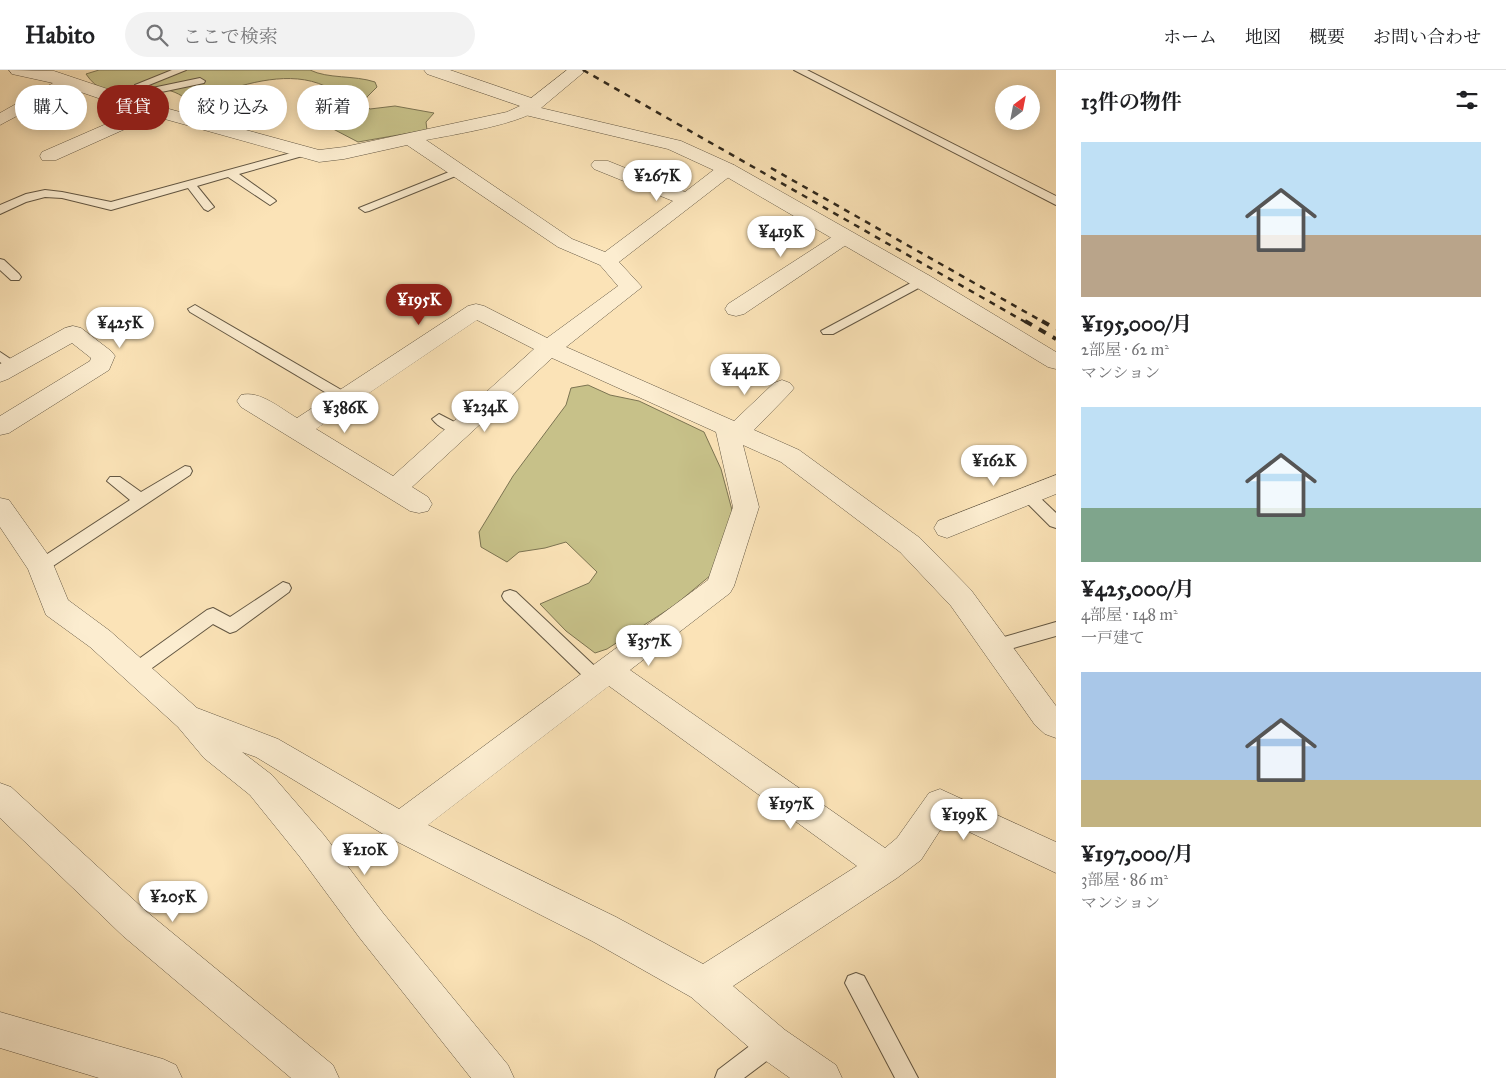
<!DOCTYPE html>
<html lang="ja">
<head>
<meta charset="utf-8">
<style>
  body { margin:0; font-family:"IM FELL Great Primer","Noto Serif JP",serif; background:#f2f2f2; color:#202124; height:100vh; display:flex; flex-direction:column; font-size:19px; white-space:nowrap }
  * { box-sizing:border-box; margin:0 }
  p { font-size:16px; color:#757577 }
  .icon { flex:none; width:28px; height:28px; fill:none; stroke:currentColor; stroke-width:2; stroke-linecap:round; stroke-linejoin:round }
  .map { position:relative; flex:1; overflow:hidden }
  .side { display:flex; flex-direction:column; background:#fff; width:450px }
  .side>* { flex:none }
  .guide { position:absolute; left:15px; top:15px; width:475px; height:45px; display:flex; gap:10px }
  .needle { width:32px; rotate:32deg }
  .buttons { position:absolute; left:995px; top:15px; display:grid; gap:10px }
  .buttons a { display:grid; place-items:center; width:45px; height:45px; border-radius:50%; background:#fff; box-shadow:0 2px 12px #0003; font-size:25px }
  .price { position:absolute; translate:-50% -42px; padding:0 11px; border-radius:18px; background:#fff; color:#222; font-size:16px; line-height:32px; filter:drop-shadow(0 1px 2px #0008) }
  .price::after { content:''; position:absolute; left:50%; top:30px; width:15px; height:11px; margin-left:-8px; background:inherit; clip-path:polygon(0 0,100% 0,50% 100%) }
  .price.on { background:#8f2418; color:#fff }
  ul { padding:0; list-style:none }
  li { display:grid; align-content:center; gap:10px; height:265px; padding:0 25px }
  li span { display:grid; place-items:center; height:155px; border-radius:0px; color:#555 }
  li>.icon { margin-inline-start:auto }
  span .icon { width:90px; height:90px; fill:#fffc; stroke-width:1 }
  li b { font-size:21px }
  h2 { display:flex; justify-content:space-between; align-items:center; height:60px; padding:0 25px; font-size:21px }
  .chip { padding:0 18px; border-radius:22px; background:#fff; box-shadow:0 2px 12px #0003; font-size:18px; line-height:45px }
  .chip.on { background:#8f2418; color:#fff }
  header { display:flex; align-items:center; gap:30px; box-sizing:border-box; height:70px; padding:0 25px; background:#fff; border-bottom:1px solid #e0e0e0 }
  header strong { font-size:24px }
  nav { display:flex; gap:28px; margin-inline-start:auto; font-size:18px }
  .search { width:350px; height:45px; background:#f2f2f2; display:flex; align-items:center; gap:12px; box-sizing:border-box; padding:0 18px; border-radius:28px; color:#757577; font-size:19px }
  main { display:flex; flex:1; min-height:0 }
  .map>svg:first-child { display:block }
</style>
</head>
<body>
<header>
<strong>Habito</strong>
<div class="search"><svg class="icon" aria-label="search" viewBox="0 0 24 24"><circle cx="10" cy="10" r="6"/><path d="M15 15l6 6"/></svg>ここで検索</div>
<nav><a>ホーム</a><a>地図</a><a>概要</a><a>お問い合わせ</a></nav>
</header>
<main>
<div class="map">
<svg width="1056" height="1008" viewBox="0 0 1056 1008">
  <rect width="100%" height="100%" fill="#fbe3b7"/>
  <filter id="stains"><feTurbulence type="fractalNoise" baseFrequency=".004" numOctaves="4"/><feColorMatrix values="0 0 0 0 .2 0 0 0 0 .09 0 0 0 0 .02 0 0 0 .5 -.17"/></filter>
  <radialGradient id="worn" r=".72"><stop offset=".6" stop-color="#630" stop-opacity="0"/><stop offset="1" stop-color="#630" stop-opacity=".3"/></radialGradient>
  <!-- green -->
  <g fill="#c7c189" stroke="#7c7452">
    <path d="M99,0H310C328,9 354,5 375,12L377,17L367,27L364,35L370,39L395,36L434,43L426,52L427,60L358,72L316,50L328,37L324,31L325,16C290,0 248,13 214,24C209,26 204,29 199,30C187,32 182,24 171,21C144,12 108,38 86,4Z"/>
    <polygon points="588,315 610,325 639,331 704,362 721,399 732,440 728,463 711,505 675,535 607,579 595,583 566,561 540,534 589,513 597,502 566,472 545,478 519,482 507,492 481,477 479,462 513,406 566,335 571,318"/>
  </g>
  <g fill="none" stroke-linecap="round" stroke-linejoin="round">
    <defs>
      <g id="service">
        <polygon points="172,0 186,0 144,17 136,17 135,15"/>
        <polygon points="794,0 807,0 1056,126 1056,135"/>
        <polygon points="200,8 205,11 204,13 114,32 109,29 114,26"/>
        <polygon points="302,80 306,81 306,85 239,104 274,129 276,131 270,135 228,107 197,116 214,137 208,141 204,139 188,118 111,140 62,128 45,127 26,132 0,144 0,135 26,124 45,120 62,122 111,132"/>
        <polygon points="459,98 463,99 463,103 369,141 365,142 359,138"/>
        <polygon points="0,189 4,190 19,204 21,207 19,210 11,210 0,200"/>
        <polygon points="922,207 928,211 926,214 833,264 823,264 821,261"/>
        <polygon points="195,235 350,325 352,328 345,333 340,331 190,242 188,239"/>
        <polygon points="0,282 21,296 19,299 9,299 0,292"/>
        <path d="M439,344L464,357L466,360L464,363C454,366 438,357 432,349Z"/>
        <polygon points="185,396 190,397 192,401 190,405 47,500 41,502 35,500 33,496 35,492 130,430 107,411 110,407 120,407 141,422"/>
        <polygon points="1028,420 1033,421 1056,443 1056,458 1050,456 1023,429 1020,425 1023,421"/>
        <polygon points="283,512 289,514 291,518 289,522 236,561 230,563 213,554 141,606 135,608 129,606 126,601 129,596 207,540 213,538 230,547"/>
        <polygon points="510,520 516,522 602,603 605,608 602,613 596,615 590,613 504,530 502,526 504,522"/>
        <polygon points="1056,552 1056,566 996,583 990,581 987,576 990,571"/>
        <polygon points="856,903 864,906 918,1008 895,1008 845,913 848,906"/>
        <polygon points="772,962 780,965 783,973 780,981 744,1008 715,1008 718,1000 764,965"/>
      </g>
      <g id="minor">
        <path d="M9,0L54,1L158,36L319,80L344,77L507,42L520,36L427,4L424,0H450L540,31L543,35C530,53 451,65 426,70L572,169L605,182L673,131L594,99L591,95L594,91H608L685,122L720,95H734L737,99L734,103L619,192L642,217L566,277L734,351L774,313L782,310L790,313L794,318L790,323L754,360L799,380L920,468L971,520L1056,636V668L1045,664L1035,655L951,536L900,482L781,392L743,375L759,437L734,516L730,523L630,600L885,778L897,768L929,723L940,719L1056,772V803L946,751L921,790L897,808L733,916L785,960L836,995L842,1008H790L759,986L691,927L592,871L388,767L256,687L242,682L272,705L324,765L383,843L508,995L514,1008H471L359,867L300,787L250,725L204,688L178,657L90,577L46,545L28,499L0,457V428L9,430L51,489L68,530L110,561L197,638L278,669L399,739L708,510L733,437L716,362L552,288L412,417L428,427L432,434L428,441L419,443L410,441L241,337L237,331L241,325C260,320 281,339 297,348L468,236L476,234L484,236L547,268L618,216L600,195L558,177L407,75L344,89L319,92L154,46L56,90H42L40,86L42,82L136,41L69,18L0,55V43L53,13L12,4ZM477,250L534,279L393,406L316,359ZM609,616L857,796L703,894L616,847L428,755Z"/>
        <polygon points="845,161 852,163 855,167 852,171 744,244 736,246 728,244 725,239 728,234 838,163"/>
        <polygon points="73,256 81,258 111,281 115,286 109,300 9,363 0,365 0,346 90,291 91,288 72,273 8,309 0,312 0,294 65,258"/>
        <polygon points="1056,405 1056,424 947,468 938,465 934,458 938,451"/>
        <polygon points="0,713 11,717 147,842 333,995 339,1008 291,1008 123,866 0,748"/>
        <polygon points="0,942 163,989 176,995 182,1008 99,1008 0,978"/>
      </g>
      <polygon id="tertiary" points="567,0 582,0 584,2 541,38 681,71 734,95 930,206 1056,282 1056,299 1048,297 914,216 720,103 668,79 521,44 518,40 521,36"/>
    </defs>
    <!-- service casing -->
    <use href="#service" stroke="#635743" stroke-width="2"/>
    <!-- minor casing -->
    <use href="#minor" stroke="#635743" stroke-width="1"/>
    <!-- tertiary casing -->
    <use href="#tertiary" stroke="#635743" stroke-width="1"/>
    <!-- service -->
    <use href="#service" fill="#fcedd0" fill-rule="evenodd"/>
    <!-- minor -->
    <use href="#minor" fill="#fcedd0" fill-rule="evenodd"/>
    <!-- tertiary -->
    <use href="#tertiary" fill="#fcedd0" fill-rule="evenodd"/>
    <!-- rail-far1 -->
    <g stroke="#30281c" stroke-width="2.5" stroke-dasharray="6 6" stroke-linecap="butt">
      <polyline points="583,0 1027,253"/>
      <polyline points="771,98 1045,253"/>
    </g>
    <!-- rail -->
    <g stroke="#30281c" stroke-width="4" stroke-dasharray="8 8" stroke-linecap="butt">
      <polyline points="1025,251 1056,269"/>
      <polyline points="1042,251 1056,259"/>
    </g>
  </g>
  <rect width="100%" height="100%" filter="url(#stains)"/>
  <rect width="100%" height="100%" fill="url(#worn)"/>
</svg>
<div class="buttons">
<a><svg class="needle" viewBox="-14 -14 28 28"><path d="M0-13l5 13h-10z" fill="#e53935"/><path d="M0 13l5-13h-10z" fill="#757577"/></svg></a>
</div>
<b class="price" style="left:657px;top:132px">¥267K</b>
<b class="price" style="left:781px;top:188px">¥419K</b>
<b class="price on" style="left:419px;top:256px">¥195K</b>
<b class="price" style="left:120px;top:279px">¥425K</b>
<b class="price" style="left:745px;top:326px">¥442K</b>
<b class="price" style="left:485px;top:363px">¥234K</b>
<b class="price" style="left:345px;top:364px">¥386K</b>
<b class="price" style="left:994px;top:417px">¥162K</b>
<b class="price" style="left:649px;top:597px">¥357K</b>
<b class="price" style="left:791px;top:760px">¥197K</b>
<b class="price" style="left:964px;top:771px">¥199K</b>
<b class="price" style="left:365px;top:806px">¥210K</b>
<b class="price" style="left:173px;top:853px">¥205K</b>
<div class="guide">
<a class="chip">購入</a>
<a class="chip on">賃貸</a>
<a class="chip">絞り込み</a>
<a class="chip">新着</a>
</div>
</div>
<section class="side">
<h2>13件の物件<svg class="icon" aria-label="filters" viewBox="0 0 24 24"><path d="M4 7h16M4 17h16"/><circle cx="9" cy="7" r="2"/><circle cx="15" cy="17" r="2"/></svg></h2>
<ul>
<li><span style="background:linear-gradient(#bfe0f5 60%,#b9a48a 0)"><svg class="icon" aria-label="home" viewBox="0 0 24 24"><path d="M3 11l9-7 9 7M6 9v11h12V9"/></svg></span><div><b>¥195,000/月</b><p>2部屋 · 62 m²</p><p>マンション</p></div></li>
<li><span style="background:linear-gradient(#bfe0f5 65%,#7fa58c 0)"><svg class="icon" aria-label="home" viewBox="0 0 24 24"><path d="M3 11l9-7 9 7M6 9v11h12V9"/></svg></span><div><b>¥425,000/月</b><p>4部屋 · 148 m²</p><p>一戸建て</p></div></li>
<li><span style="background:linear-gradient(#a9c7e8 70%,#c2b280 0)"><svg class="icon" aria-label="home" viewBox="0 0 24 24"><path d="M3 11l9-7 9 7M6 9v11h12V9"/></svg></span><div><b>¥197,000/月</b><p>3部屋 · 86 m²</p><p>マンション</p></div></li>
</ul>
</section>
</main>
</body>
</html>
